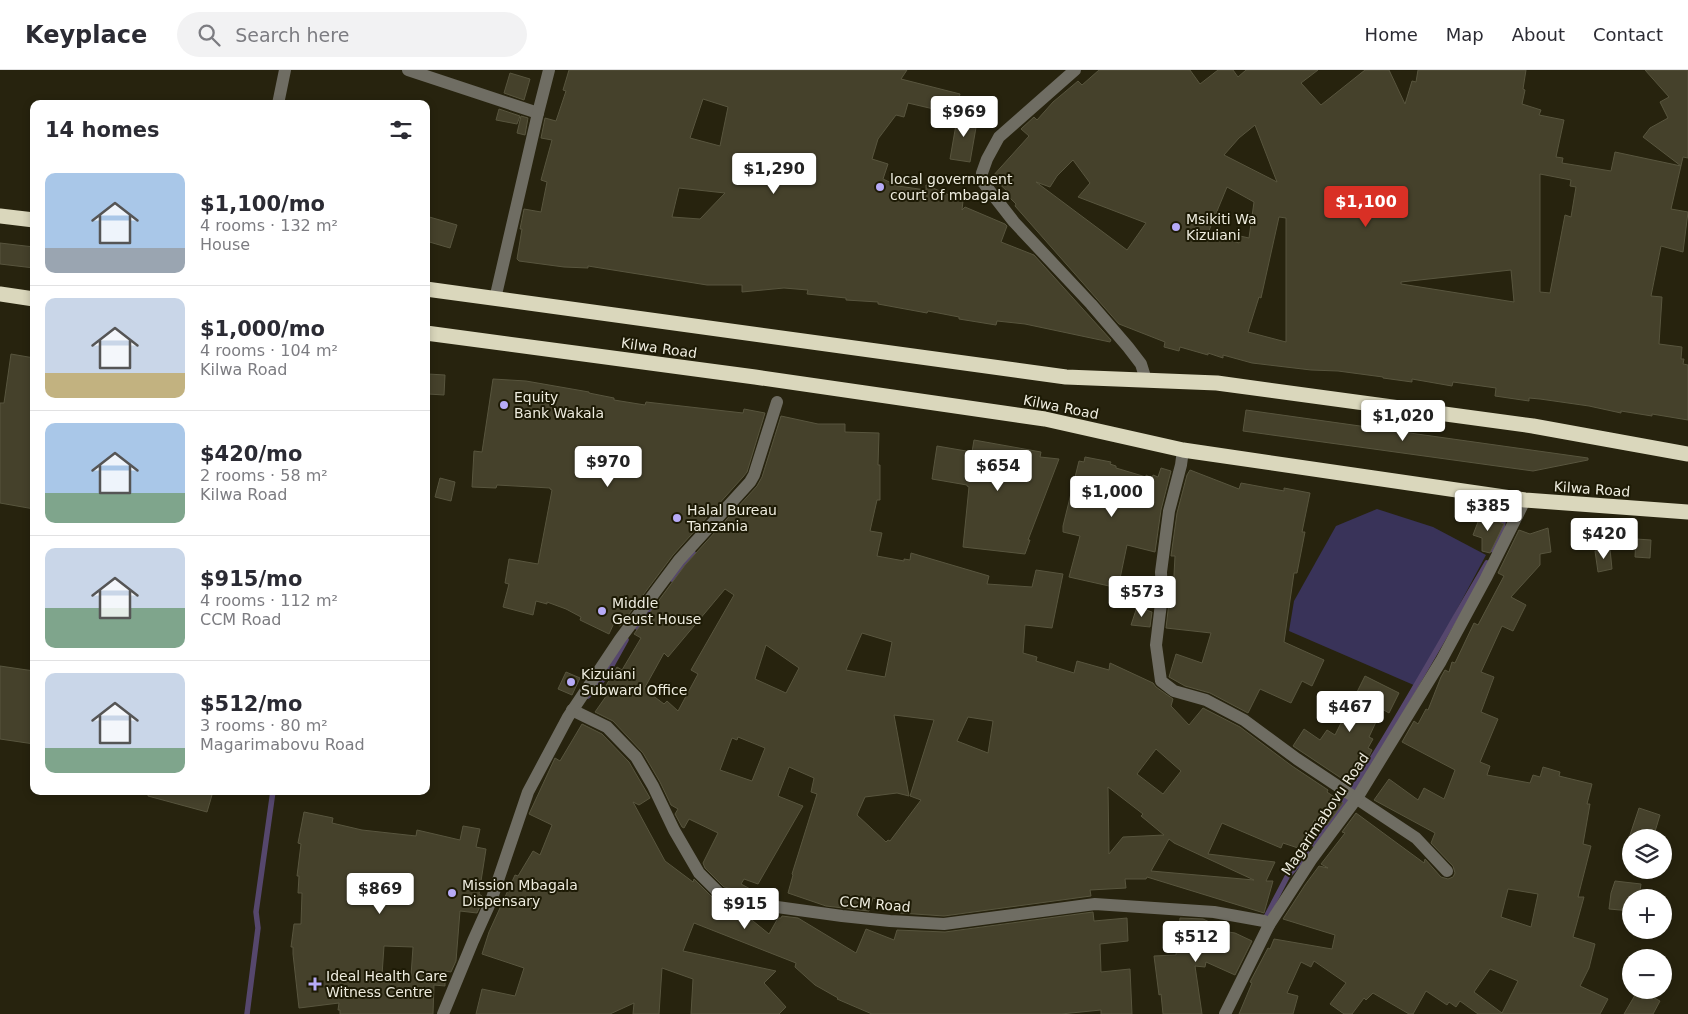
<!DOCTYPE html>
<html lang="en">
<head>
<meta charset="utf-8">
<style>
  body { margin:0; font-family:"DejaVu Sans",sans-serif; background:#f2f2f3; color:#2b2b33; height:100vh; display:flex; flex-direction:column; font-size:19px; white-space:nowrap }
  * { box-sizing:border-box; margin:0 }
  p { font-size:16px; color:#7c7c81 }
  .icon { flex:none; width:28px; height:28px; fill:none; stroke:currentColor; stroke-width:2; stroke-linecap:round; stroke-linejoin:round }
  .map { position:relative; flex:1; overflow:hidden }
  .side { position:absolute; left:30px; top:30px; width:400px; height:695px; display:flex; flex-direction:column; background:#fff; border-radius:10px; box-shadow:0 2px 8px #0003 }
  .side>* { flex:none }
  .fabs { position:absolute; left:1622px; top:759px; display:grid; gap:10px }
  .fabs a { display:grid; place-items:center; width:50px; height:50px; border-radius:50%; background:#fff; box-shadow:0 2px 8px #0003; font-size:25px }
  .price { position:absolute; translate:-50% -42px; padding:0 11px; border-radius:5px; background:#fff; color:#222; font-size:16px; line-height:32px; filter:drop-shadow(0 1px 2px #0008) }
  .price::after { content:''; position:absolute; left:50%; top:30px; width:15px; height:11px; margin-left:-8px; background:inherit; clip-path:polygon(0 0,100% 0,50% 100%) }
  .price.on { background:#d93025; color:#fff }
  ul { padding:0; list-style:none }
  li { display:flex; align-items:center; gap:15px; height:125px; padding:0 15px }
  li+li { border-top:1px solid #e1e1e2 }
  li span { display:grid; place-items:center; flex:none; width:140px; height:100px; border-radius:10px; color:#555 }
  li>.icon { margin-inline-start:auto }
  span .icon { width:60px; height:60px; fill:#fffc; stroke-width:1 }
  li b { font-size:21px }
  h2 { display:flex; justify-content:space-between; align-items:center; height:60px; padding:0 15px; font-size:21px }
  header { display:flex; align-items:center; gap:30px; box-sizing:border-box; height:70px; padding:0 25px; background:#fff; border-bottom:1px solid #e1e1e2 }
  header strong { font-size:24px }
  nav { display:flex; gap:28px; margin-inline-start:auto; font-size:18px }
  .search { width:350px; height:45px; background:#f2f2f3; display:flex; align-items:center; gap:12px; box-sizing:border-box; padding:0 18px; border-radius:28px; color:#7c7c81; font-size:19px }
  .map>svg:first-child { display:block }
</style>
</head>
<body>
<header>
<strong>Keyplace</strong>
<div class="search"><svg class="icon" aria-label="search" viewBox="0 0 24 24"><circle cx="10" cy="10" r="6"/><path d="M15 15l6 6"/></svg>Search here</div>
<nav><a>Home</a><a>Map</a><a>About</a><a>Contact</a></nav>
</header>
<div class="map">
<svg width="1688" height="944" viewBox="0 0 1688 944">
  <rect width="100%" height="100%" fill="#27230e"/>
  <!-- green -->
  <polygon fill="#393359" points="1377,439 1433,457 1486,485 1416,616 1289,561 1294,531 1336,456"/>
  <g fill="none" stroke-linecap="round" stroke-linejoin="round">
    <!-- stream -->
    <g stroke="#56476d" stroke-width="5.5">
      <polyline points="1493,480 1502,460 1505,437"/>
      <polyline points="672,509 693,483"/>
      <polyline points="637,557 653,534"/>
      <polyline points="588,626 606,606 626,570"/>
      <path d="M1315,775C1379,685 1431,588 1487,493"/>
      <polyline points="1264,851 1287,807 1308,784"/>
      <polyline points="247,944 258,858 256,842 273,721"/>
    </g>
  </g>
  <!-- building -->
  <g fill="#45412b" stroke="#58553e" fill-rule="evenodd">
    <path d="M569,0H907L901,9L960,24L955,44L908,33L904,47L896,45L878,69L872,89L888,94L883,109L898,116L926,120V115L963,131L962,140L965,137L1005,154L1007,156L1001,172L1034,185L1111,270L1110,272L1025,254L997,251L996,255L959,249V247L928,241L927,243L878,234V232L846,230V228L807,224L808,220L784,218L742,222V215H707L588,196V198L564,197L519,191L517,189L522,159H520L524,139L541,142L547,112L541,110L552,70L541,68L545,48L556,51L566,21L563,20ZM703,29L728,37L720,76L690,68ZM679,118L725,123L700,149L672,147Z"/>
    <path d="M1099,0H1190L1200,14L1218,0H1233L1238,7L1246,0H1318L1301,13L1321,35L1365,0H1389L1405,34L1412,11L1416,12L1418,0H1526L1523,19L1525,20L1522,34L1541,40L1539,45L1564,50L1556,87L1563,88L1562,93L1611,101L1615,82L1681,96L1643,67L1650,58L1668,48L1660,32L1669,27L1645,0H1688V88L1683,87L1671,139L1688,142L1683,182L1661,176L1651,226L1662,227L1659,274L1682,277L1681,289H1684L1683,294L1688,295V350L1652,344V346L1621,341V343L1589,336L1540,329L1529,328V331L1495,326L1496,318L1453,312L1452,316L1412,309V312L1383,308V307L1338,301L1311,300L1252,293L1223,285V288L1208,283V285L1180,277L1179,281L1164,277L1165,272L1119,254L1015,136L1016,134L1006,124L1008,122L992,107L1029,66L1021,59L1022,58L1034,47L1037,50L1053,32L1078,11L1082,15ZM1255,55L1277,112L1224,85L1239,68ZM1073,90L1090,113L1078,127L1146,153L1127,180L1036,112L1050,117L1057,106ZM1540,104L1571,110L1570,116L1576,117L1571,147L1565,145L1550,223L1540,222ZM1227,117L1254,132L1249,168L1240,166L1239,173L1208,163ZM1279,147L1286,148V272L1248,262L1259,227L1261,228ZM1511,200L1514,232L1401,214V212Z"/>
    <polygon points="510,3 530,9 524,30 504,23"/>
    <polygon points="499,39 520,46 517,54 496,50"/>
    <polygon points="958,43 978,46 970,92 950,89"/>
    <polygon points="521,46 528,48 525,65 517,63"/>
    <polygon points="426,146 457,155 450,178 426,171"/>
    <polygon points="0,173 34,177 34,198 0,194"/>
    <polygon points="11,284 34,288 34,439 0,433 0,333 4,333"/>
    <polygon points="428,304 445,305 444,325 428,324"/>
    <polygon points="493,309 526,311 589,322 589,323 614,328 614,330 645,335 646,332 743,343 744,339 765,343 747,402 743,407 673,485 620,556 614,553 609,564 580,550 581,547 566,539 547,532 547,534 536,531 533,545 503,537 509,514 505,513 509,489 538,494 552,420 550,419 550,418 497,415 496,418 472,417 474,381 482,382"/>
    <polygon points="1246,340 1588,388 1588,390 1533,401 1243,361"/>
    <path d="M781,346L818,354H845V362L879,363L878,395H880V430H877L870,461L882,463L877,486L904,491V489L910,490L911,483L989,506L987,514L1032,517L1036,500L1063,504L1052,558L1025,555L1023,583L1037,587L1036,591L1074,603L1077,591L1109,600L1110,593L1153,613L1156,617L1173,629L1171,636L1189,655L1203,638L1240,657L1292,696L1328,720L1327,722L1343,733L1327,755L1314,750L1304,780L1283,773L1281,778L1222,753L1208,784L1275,792L1266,811H1273L1264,843L1147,807L1146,809H1125L1126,818L1090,820L1091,826L944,846L900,843L902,838L873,828L869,841L826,836L788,823L793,805L792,804L817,724L811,722L814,708L789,697L778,726L803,736L758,814L744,809L741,814L754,821L752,823L724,817L705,798L703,793L718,763L689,749L684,758L682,757L675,744L678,739L671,735L660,712L643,683L613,651L595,642L609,622L604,619L617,597L622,600L641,568L634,564L685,495L757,416L762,407ZM725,519L734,525L691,600L698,604L678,641L667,631L664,634L644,619L664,583L668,587ZM862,563L892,572L885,607L846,600ZM766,575L799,598L786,623L755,609ZM894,645L934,650L910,726L921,730L890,771L888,770L886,772L857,745L865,727L897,723L909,726ZM968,647L993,651L988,683L957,671ZM738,667L765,678L752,711L720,700L732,668L737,670ZM1156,679L1181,701L1163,724L1137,704ZM1108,717L1143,744L1141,746L1164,765L1123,767L1109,784ZM1169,769L1174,773L1254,810L1151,801Z"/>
    <polygon points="974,370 1041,382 1040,387 1059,389 1028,470 1030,470 1025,484 963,477 969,417 967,416 967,415 932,409 937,376 972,382"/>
    <polygon points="1085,387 1111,392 1110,394 1116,396 1116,398 1146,407 1146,405 1152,408 1153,405 1158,407 1161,398 1171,401 1161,440 1155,482 1127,475 1118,518 1069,507 1080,466 1063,462 1063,456 1079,391 1084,392"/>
    <polygon points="1190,400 1239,419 1241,413 1284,421 1284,418 1310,423 1302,462 1305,462 1297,503 1294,503 1284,572 1324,590 1312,616 1302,611 1291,633 1260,619 1248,643 1210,623 1185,616 1169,607 1176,584 1202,593 1211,563 1166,558 1170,524 1173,524 1175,486 1171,486 1177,443 1187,405"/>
    <polygon points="440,408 455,412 451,431 435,427"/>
    <polygon points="1481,444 1504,454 1490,483 1482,481 1482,468 1473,465"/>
    <path d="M1548,458L1551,482L1540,484V495L1511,527L1526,535L1513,561L1502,556L1481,602L1494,607L1481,642L1498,649L1480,692L1490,696L1487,705L1530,713L1533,705L1540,707L1543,697L1560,702L1559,706L1592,714L1587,734H1590L1583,774L1591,776L1578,827H1584L1573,867L1595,874L1589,898L1580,916L1608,929L1600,944H1478L1460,931L1456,937L1449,932L1447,935L1426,921L1413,944H1409L1373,923L1366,930L1364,928L1352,944H1344L1330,934L1346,913L1314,891L1311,897L1301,892L1287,923L1298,926L1293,944H1239L1252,913L1250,912L1268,878L1270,879L1274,869L1332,879L1335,865L1283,849L1305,815L1319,796L1328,798L1321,794L1345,763L1342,762L1356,743L1424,793L1425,789L1441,807L1448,809L1453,807L1455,803L1453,796L1431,773L1435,763L1374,730L1389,709L1418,730L1424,718L1444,729L1455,700L1402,672L1414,651L1418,654L1426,639L1428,640L1441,607L1445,600L1449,602L1452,592L1455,593L1474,553L1478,555L1504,506L1498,503L1519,460L1530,464ZM1508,819L1538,824L1531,857L1501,847ZM1490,899L1518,911L1502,943L1474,922Z"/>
    <polygon points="1636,469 1651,470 1650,488 1635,487"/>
    <polygon points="1610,479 1612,499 1598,502 1595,481"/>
    <polygon points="1137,537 1152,542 1150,557 1131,555"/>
    <polygon points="0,596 34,601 34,674 0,669"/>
    <polygon points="566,602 580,608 572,625 558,619"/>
    <polygon points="1365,606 1399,623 1389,643 1382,639 1369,667 1373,669 1368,678 1372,680 1363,698 1362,697 1350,714 1293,676 1304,659 1320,670 1327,660 1335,665 1341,653 1345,655 1358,627 1355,626"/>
    <polygon points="582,654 602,664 629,692 650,728 639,735 633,732 665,791 693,812 694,809 715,830 744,838 742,842 769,864 778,848 781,848 782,846 798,848 856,883 866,859 894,870 897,860 945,862 1093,842 1094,851 1127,848 1128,871 1100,874 1101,902 1130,899 1132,944 1101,944 1101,940 1061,944 872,944 837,929 838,928 815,915 795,897 796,893 694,853 683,881 776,901 764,913 786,937 779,944 691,944 693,909 662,898 659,944 633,944 634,933 610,944 476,944 482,919 515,926 524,898 482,884 489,862 515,805 518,806 533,781 540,785 552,755 529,744 555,688 560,691"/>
    <polygon points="148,721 198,721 212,725 207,742 148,726"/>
    <polygon points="1639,738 1660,745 1653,768 1629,768"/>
    <path d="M304,742L333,748L332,753L362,760L416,766L417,760L460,770L463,756L480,759L476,777L486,779L479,824L482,826L481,834L477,843L460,841L456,891L451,902L445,901V916L434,915L433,944H340V940H338L339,933L299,938L293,884V877H291L294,854H301L302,823H298L299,806H297L301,774L298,773ZM384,876L413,877L411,906L382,905Z"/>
    <polygon points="1615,811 1641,814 1639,828 1631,828 1631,841 1609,839 1611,823"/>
    <polygon points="1180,848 1203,849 1216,855 1215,860 1235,863 1252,871 1235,905 1206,892 1205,897 1195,896 1202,944 1163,944 1161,924 1159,925 1154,886 1176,885"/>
    <polygon points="1638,920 1640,920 1660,931 1653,944 1624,944"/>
  </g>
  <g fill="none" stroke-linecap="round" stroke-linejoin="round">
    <!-- minor -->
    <g stroke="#6f6d63" stroke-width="12">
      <polyline points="408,0 538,43"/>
      <polyline points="1075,0 999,67 987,89 982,103 982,111 1014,152 1091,234 1128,277 1141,294 1146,310"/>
      <polyline points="278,34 285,0"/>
      <polyline points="495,229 538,43 549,0"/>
      <polyline points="1183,380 1181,395 1169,441 1161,502 1162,525 1156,575 1161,611 1174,621 1206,630 1244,650 1297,689 1416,768 1447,801"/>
      <polyline points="572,640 607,657 636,687 653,716 674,760 699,803 720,824 770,836 842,846 890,851 944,854 1095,834 1214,842 1264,851 1269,855"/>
      <polyline points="443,944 473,871 491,831 528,722 568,647 620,569 679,490 750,412 754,405 777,332"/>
      <polyline points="1225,944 1269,855 1311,790 1357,728 1441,591 1486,508 1525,430"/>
    </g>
    <!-- highway -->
    <g stroke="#dad7bc" stroke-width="15">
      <polyline points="0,146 34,150"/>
      <polyline points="426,219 1066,307 1217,313 1533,356 1688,384"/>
      <polyline points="0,224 34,229"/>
      <polyline points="426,263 755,307 1045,349 1183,380 1525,430 1688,442"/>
    </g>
  </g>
  <!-- markers -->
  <g fill="#b7abf8" stroke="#1d1a05" stroke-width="2">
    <circle cx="880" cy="117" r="5"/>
    <circle cx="1176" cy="157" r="5"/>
    <circle cx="504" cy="335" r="5"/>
    <circle cx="677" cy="448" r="5"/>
    <circle cx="602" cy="541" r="5"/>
    <circle cx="571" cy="612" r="5"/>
    <circle cx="452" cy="823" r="5"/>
    <path d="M312.5 906.5h5v5h5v5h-5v5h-5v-5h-5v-5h5z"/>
  </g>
  <g text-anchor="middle" stroke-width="4" stroke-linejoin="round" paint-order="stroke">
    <!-- poi labels -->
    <g font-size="14" fill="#eeecdf" stroke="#1d1a05" text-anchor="start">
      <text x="890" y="114">local government<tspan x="890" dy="16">court of mbagala</tspan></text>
      <text x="1186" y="154">Msikiti Wa<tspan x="1186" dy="16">Kizuiani</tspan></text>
      <text x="514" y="332">Equity<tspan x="514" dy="16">Bank Wakala</tspan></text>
      <text x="687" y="445">Halal Bureau<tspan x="687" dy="16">Tanzania</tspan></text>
      <text x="612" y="538">Middle<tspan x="612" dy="16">Geust House</tspan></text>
      <text x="581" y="609">Kizuiani<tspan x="581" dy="16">Subward Office</tspan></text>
      <text x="462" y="820">Mission Mbagala<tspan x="462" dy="16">Dispensary</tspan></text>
      <text x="326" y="911">Ideal Health Care<tspan x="326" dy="16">Witness Centre</tspan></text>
    </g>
    <!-- street labels -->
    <g font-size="14" fill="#eeecdf" stroke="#1d1a05">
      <text transform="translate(659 278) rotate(8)" y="5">Kilwa Road</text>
      <text transform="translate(1061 337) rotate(11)" y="5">Kilwa Road</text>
      <text transform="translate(1592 419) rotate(4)" y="5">Kilwa Road</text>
      <text transform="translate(1325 744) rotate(-56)" y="5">Magarimabovu Road</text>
      <text transform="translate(875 834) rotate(5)" y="5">CCM Road</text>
    </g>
  </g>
</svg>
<div class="fabs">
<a><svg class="icon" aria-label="layers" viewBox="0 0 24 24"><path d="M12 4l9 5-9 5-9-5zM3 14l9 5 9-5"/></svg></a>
<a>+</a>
<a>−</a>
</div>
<b class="price" style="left:964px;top:68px">$969</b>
<b class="price" style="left:774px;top:125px">$1,290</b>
<b class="price on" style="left:1366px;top:158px">$1,100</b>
<b class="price" style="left:1403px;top:372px">$1,020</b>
<b class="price" style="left:608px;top:418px">$970</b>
<b class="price" style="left:998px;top:422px">$654</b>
<b class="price" style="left:1112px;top:448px">$1,000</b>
<b class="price" style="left:1488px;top:462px">$385</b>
<b class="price" style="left:1604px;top:490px">$420</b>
<b class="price" style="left:1142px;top:548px">$573</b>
<b class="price" style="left:1350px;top:663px">$467</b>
<b class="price" style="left:380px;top:845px">$869</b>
<b class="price" style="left:745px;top:860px">$915</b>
<b class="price" style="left:1196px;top:893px">$512</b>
<section class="side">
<h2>14 homes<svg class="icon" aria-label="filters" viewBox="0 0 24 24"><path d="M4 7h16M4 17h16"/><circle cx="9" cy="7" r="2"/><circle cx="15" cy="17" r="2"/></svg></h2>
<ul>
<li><span style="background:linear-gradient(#a9c7e8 75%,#9aa5b1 0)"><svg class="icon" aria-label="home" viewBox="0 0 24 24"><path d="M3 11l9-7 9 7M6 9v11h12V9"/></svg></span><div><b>$1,100/mo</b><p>4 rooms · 132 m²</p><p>House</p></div></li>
<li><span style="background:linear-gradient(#c9d6e8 75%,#c2b280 0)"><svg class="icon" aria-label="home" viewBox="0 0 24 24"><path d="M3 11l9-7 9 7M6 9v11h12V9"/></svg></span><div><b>$1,000/mo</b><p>4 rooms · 104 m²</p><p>Kilwa Road</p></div></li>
<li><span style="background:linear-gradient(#a9c7e8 70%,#7fa58c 0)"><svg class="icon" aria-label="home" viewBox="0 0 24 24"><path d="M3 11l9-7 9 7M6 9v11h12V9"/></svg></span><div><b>$420/mo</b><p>2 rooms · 58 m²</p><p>Kilwa Road</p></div></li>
<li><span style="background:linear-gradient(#c9d6e8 60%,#7fa58c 0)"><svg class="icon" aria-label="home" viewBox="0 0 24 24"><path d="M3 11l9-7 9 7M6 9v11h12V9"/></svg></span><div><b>$915/mo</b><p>4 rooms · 112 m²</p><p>CCM Road</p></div></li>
<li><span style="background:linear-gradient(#c9d6e8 75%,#7fa58c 0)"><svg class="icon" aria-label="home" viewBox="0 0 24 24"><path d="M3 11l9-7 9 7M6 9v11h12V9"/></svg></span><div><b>$512/mo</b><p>3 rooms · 80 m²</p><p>Magarimabovu Road</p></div></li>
</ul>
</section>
</div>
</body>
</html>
